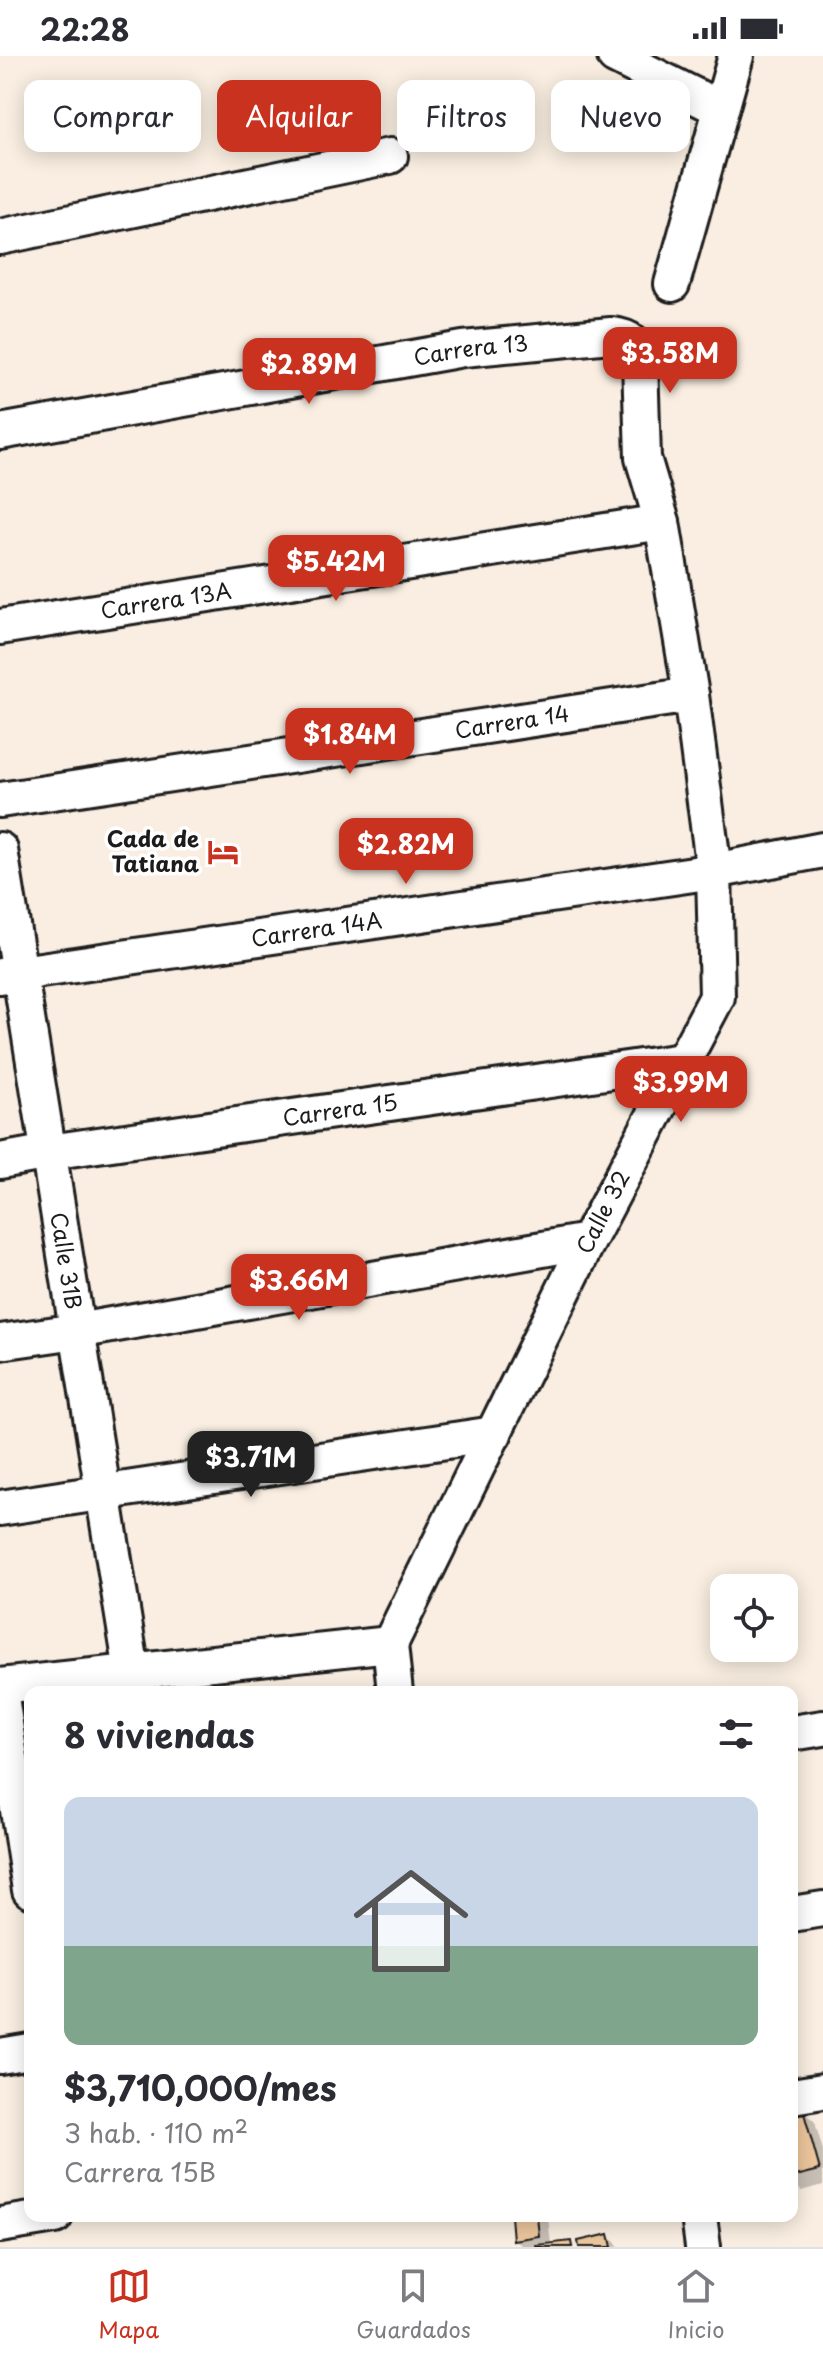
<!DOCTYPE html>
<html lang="es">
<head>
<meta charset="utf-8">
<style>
  body { margin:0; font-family:"Playpen Sans",sans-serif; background:#f7f7f7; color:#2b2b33; height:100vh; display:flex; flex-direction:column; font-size:30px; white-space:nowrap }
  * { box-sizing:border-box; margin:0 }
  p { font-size:26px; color:#7c7c81 }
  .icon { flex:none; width:44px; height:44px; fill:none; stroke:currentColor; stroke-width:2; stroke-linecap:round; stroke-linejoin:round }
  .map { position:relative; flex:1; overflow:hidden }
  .side { position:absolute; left:24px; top:1630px; width:774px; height:536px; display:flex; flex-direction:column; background:#fff; border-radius:16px; box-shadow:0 4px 20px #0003 }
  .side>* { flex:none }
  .top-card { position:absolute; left:24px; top:24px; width:776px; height:72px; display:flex; gap:16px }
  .controls { position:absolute; left:710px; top:1518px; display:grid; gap:16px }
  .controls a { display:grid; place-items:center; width:88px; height:88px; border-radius:16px; background:#fff; box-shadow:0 4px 20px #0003; font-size:40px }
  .price { position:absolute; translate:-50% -68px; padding:0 18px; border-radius:16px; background:#c8321e; color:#fff; font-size:26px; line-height:52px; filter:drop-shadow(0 2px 4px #0008) }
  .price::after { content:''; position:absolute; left:50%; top:48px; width:24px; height:18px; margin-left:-12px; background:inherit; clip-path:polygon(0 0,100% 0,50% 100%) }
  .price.on { background:#222; color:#fff }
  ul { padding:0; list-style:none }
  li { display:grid; align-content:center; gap:16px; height:424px; padding:0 40px }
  li span { display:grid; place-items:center; height:248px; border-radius:16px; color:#555 }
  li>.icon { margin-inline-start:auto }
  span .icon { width:144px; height:144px; fill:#fffc; stroke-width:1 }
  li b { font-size:34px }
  h2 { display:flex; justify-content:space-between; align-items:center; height:96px; padding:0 40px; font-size:34px }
  .tag { padding:0 28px; border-radius:16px; background:#fff; box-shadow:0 4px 20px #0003; font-size:28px; line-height:72px }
  .tag.on { background:#c8321e; color:#fff }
  .status { display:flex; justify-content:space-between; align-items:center; height:56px; padding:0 40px; background:#fff; direction:ltr }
  .status svg { height:22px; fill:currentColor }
  .dock { display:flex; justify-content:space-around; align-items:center; height:112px; border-top:2px solid #e1e1e2; background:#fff; font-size:22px; color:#7c7c81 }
  .dock a { display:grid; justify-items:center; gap:4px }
  .dock .on { color:#c8321e }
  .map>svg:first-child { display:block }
</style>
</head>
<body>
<div class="status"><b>22:28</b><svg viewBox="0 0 49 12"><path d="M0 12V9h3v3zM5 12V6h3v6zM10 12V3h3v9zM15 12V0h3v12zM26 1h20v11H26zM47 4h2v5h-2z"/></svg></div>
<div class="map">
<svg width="823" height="2191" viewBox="0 0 823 2191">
  <rect width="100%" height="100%" fill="#f9eee1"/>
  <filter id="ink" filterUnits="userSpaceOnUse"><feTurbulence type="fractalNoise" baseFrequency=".0125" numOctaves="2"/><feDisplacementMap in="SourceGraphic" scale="16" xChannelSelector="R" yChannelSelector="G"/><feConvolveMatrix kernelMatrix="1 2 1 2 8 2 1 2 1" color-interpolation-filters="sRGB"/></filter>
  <g filter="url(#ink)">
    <!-- shadow -->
    <g fill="#0003">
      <polygon points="801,2053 815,2066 823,2095 823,2129 801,2135 792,2126 792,2055"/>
      <polygon points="513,2160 548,2160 551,2189 570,2187 575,2191 523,2191 515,2183"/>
      <polygon points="609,2180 620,2191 581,2191"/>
    </g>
    <!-- building -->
    <g fill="#ecc69c" stroke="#1c1c1c" stroke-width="2">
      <polygon points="802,2050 820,2114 792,2121 792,2053"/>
      <polygon points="511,2160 537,2160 539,2180 513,2184"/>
      <polygon points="609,2178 612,2191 579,2191 578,2185"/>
      <polygon points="571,2185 572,2191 537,2191 536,2189"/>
    </g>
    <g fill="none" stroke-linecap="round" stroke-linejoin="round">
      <defs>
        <g id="street">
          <polyline points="615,0 721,53"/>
          <polyline points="0,181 390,100"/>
          <polyline points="672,228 736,0"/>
          <path id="s1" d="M0,376L463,293L611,279C630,281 636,286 640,305L643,402L662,466L691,639L714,815L717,941L588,1185L390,1588L395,1636"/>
          <path id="s2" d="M0,571L662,466"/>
          <path id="s3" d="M0,744L691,639"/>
          <path id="s4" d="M0,794L132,1616"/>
          <path id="s5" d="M0,920L714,815L823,794"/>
          <path id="s6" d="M0,1105L49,1096L682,1005"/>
          <polyline points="0,1286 77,1275 588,1185"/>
          <polyline points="0,1452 494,1378"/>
          <polyline points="0,1630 390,1588"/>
          <polyline points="0,1634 30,1834"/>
          <polyline points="792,1677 823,1672"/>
          <polyline points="792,1858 823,1853"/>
          <polyline points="0,2000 30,1995"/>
          <polyline points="792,2040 823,2035"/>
          <polyline points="699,2160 703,2191"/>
          <polyline points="0,2169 55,2160"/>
        </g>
      </defs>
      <!-- street casing -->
      <use href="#street" stroke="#1c1c1c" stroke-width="40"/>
      <!-- street -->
      <use href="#street" stroke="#fff" stroke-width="34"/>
    </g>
  </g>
  <!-- icons -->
  <defs>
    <symbol id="hotel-bare" viewBox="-9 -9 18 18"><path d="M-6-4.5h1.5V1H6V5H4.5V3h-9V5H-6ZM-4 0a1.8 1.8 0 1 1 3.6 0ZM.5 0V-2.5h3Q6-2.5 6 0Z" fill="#c8321e" stroke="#fff" stroke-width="2.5" paint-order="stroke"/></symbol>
  </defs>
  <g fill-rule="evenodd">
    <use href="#hotel-bare" x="201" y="774" width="44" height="44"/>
  </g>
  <g text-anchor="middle" stroke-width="7" stroke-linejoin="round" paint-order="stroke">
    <!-- street labels -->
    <g font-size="22" fill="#1c1c1c" stroke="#fff">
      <text dy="8" stroke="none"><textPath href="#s1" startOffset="478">Carrera 13</textPath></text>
      <text dy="8" stroke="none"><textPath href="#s2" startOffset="168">Carrera 13A</textPath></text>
      <text dy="8" stroke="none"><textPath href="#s3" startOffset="518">Carrera 14</textPath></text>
      <text dy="8" stroke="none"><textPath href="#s5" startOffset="320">Carrera 14A</textPath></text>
      <text dy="8" stroke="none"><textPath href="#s6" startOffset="344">Carrera 15</textPath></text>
      <text transform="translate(603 1156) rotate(-63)" y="8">Calle 32</text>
      <text dy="8" stroke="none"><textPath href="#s4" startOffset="416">Calle 31B</textPath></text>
    </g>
    <!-- poi labels -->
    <g font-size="22" font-weight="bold" fill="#1c1c1c" stroke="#fff" text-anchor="end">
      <text x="199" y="791">Cada de<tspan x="199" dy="25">Tatiana</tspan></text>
    </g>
  </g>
</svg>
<div class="controls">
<a><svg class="icon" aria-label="locate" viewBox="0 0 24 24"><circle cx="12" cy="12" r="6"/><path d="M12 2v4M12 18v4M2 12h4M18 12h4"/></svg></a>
</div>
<b class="price" style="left:670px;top:339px">$3.58M</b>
<b class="price" style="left:309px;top:350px">$2.89M</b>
<b class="price" style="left:336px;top:547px">$5.42M</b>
<b class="price" style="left:350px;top:720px">$1.84M</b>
<b class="price" style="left:406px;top:830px">$2.82M</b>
<b class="price" style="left:681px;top:1068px">$3.99M</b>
<b class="price" style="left:299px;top:1266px">$3.66M</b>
<b class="price on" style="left:251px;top:1443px">$3.71M</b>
<div class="top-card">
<a class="tag">Comprar</a>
<a class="tag on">Alquilar</a>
<a class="tag">Filtros</a>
<a class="tag">Nuevo</a>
</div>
<section class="side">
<h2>8 viviendas<svg class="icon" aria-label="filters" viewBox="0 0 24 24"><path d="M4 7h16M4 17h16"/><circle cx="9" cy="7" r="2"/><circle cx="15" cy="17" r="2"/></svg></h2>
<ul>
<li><span style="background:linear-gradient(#c9d6e8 60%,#7fa58c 0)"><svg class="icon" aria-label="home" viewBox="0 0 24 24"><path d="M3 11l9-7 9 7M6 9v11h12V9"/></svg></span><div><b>$3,710,000/mes</b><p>3 hab. · 110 m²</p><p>Carrera 15B</p></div></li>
</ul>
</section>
</div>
<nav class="dock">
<a class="on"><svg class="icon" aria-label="map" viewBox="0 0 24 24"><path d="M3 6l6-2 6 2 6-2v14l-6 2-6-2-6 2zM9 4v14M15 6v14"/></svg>Mapa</a>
<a><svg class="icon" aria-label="saved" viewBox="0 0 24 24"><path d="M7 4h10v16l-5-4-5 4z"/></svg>Guardados</a>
<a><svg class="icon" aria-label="home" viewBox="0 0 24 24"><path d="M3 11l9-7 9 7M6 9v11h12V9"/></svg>Inicio</a>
</nav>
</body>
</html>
